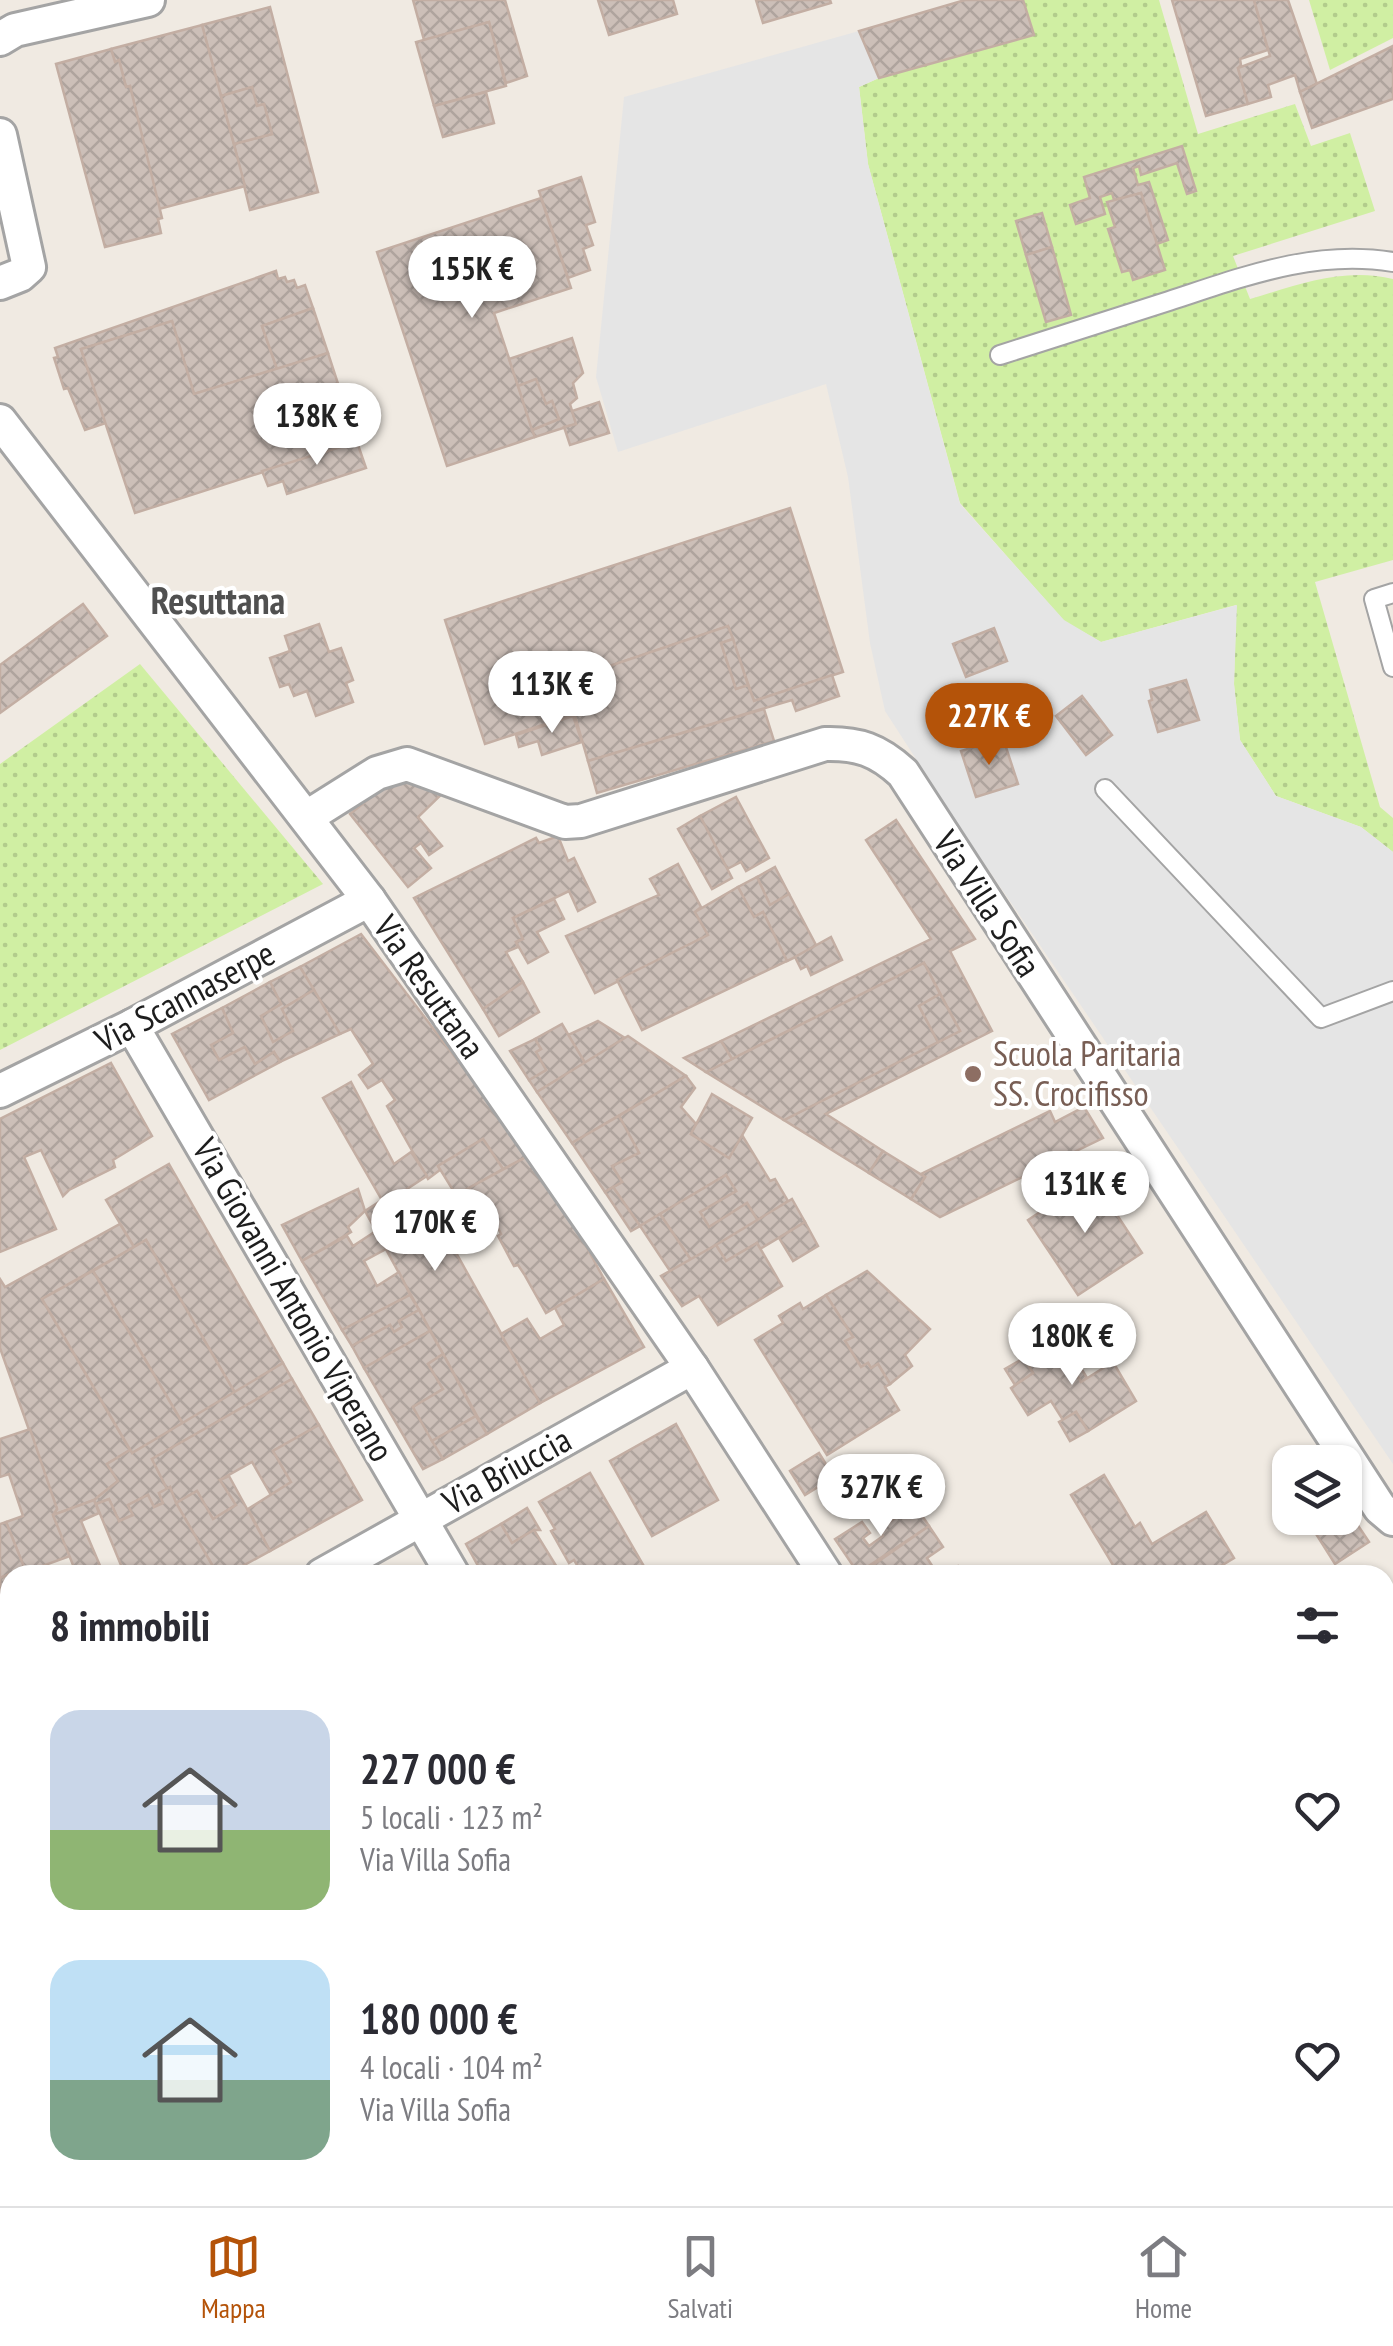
<!DOCTYPE html>
<html lang="it">
<head>
<meta charset="utf-8">
<style>
  body { margin:0; font-family:"PT Sans Narrow",sans-serif; background:#f2f2f3; color:#2b2b33; height:100vh; display:flex; flex-direction:column; font-size:38px; white-space:nowrap }
  * { box-sizing:border-box; margin:0 }
  p { font-size:32px; color:#7c7c81 }
  .icon { flex:none; width:55px; height:55px; fill:none; stroke:currentColor; stroke-width:2; stroke-linecap:round; stroke-linejoin:round }
  .map { position:relative; flex:1; overflow:hidden }
  .drawer { position:absolute; left:0px; top:1565px; width:1395px; height:642px; display:flex; flex-direction:column; background:#fff; border-radius:30px 30px 0 0; box-shadow:0 2px 8px #0004 }
  .drawer>* { flex:none }
  .fabs { position:absolute; left:1272px; top:1445px; display:grid; gap:20px }
  .fabs a { display:grid; place-items:center; width:90px; height:90px; border-radius:20px; background:#fff; box-shadow:0 2px 8px #0004; font-size:50px }
  .price { position:absolute; translate:-50% -85px; padding:0 22px; border-radius:35px; background:#fff; color:#222; font-size:32px; line-height:65px; filter:drop-shadow(0 2px 5px #0008) }
  .price::after { content:''; position:absolute; left:50%; top:60px; width:30px; height:22px; margin-left:-15px; background:inherit; clip-path:polygon(0 0,100% 0,50% 100%) }
  .price.selected { background:#b45309; color:#fff }
  ul { padding:0; list-style:none }
  li { display:flex; align-items:center; gap:30px; height:250px; padding:0 50px }
  li span { display:grid; place-items:center; flex:none; width:280px; height:200px; border-radius:30px; color:#555 }
  li>.icon { margin-inline-start:auto }
  span .icon { width:120px; height:120px; fill:#fffc; stroke-width:1 }
  li b { font-size:42px }
  h2 { display:flex; justify-content:space-between; align-items:center; height:120px; padding:0 50px; font-size:42px }
  .menu { display:flex; justify-content:space-around; align-items:center; height:140px; border-top:2px solid #e1e1e2; background:#fff; font-size:28px; color:#7c7c81 }
  .menu a { display:grid; justify-items:center; gap:5px }
  .menu .selected { color:#b45309 }
  .map>svg:first-child { display:block }
</style>
</head>
<body>
<div class="map">
<svg width="1393" height="2206" viewBox="0 0 1393 2206">
  <defs>
    <pattern id="grass-dots" width="8" height="8" patternUnits="userSpaceOnUse" patternTransform="scale(2.5)"><rect width="8" height="8" fill="#d0efa3"/><path d="M2 2h.1M6 6h.1" fill="none" stroke="#b2cc8c" stroke-width="1.8" stroke-linecap="round"/></pattern>
    <pattern id="building-cross-hatch" width="8" height="8" patternUnits="userSpaceOnUse" patternTransform="scale(2.5)"><rect width="8" height="8" fill="#ccbfb8"/><path d="M0 0l8 8M0 8l8-8" fill="none" stroke="#afa49e"/></pattern>
  </defs>
  <rect width="100%" height="100%" fill="#f0eae2"/>
  <!-- grass -->
  <g fill="url(#grass-dots)">
    <path d="M1023,0H1159L1198,134L1295,104L1311,146L1350,133L1375,211L1233,256L1250,299C1297,285 1343,267 1393,279V560L1315,582L1380,807L1393,818V852L1361,827L1276,796L1240,740L1234,684L1236,605L1101,642L1064,621L960,503L868,164L859,87L879,78L1034,35Z"/>
    <polygon points="1309,0 1393,0 1393,38 1330,70"/>
    <polygon points="140,664 323,884 0,1050 0,764"/>
  </g>
  <!-- parking -->
  <polygon fill="#e5e5e5" points="859,31 879,78 859,87 868,164 960,504 1064,620 1101,642 1237,605 1234,684 1240,740 1276,796 1361,827 1393,852 1393,1464 971,844 885,711 870,643 848,477 826,384 618,452 596,377 624,97"/>
  <!-- building -->
  <g fill="url(#building-cross-hatch)" stroke="#c3aea3" stroke-width="2.5">
    <polygon points="413,0 505,0 527,76 506,83 489,22 424,40"/>
    <polygon points="598,0 673,0 677,14 609,35"/>
    <polygon points="756,0 830,0 831,3 763,23"/>
    <polygon points="965,0 1023,0 1034,35 879,78 859,31"/>
    <polygon points="1172,0 1254,0 1268,50 1240,59 1241,65 1238,68 1248,104 1206,116"/>
    <polygon points="1254,0 1288,0 1317,84 1300,92 1295,75 1268,85 1271,97 1248,104 1238,68 1270,56"/>
    <polygon points="270,7 318,192 250,210 234,144 272,134 264,104 257,106 252,87 221,96 202,25"/>
    <polygon points="489,22 506,86 434,106 416,42"/>
    <polygon points="202,25 245,186 159,209 130,86 126,87 119,60 115,62 111,49"/>
    <polygon points="1393,46 1393,99 1312,128 1300,92"/>
    <polygon points="111,49 115,62 119,60 126,87 130,86 162,218 158,219 161,233 105,247 56,64"/>
    <polygon points="252,87 257,106 264,104 272,134 234,144 221,96"/>
    <polygon points="486,92 494,123 443,137 434,106"/>
    <polygon points="1182,146 1196,191 1187,194 1177,163 1141,175 1139,166 1133,168 1138,185 1149,182 1168,240 1157,244 1141,193 1114,200 1112,193 1100,197 1105,214 1076,224 1070,205 1090,198 1084,177"/>
    <polygon points="581,177 595,222 586,225 593,245 583,249 590,270 568,278 539,191"/>
    <polygon points="1141,193 1165,270 1133,280 1130,270 1122,272 1108,229 1115,227 1107,202"/>
    <polygon points="541,198 571,288 494,313 535,437 447,466 377,252"/>
    <polygon points="1042,213 1052,247 1026,255 1016,221"/>
    <polygon points="1052,247 1071,315 1046,322 1026,255"/>
    <polygon points="276,271 278,279 285,277 287,282 294,280 297,288 305,285 313,308 262,326 277,369 194,394 172,321 81,349 106,423 85,430 68,388 64,389 54,358 58,357 55,348"/>
    <polygon points="313,308 328,353 277,369 262,326"/>
    <polygon points="172,321 194,394 328,353 357,442 135,513 81,349"/>
    <polygon points="572,338 583,373 573,383 577,398 570,404 576,424 535,437 532,430 559,419 552,401 546,404 536,379 518,386 509,359"/>
    <polygon points="536,379 546,404 552,401 559,419 532,430 518,386"/>
    <polygon points="599,402 609,433 570,445 564,427 576,424 572,411"/>
    <polygon points="357,442 366,468 287,494 283,481 268,486 262,471"/>
    <polygon points="790,508 843,672 754,701 728,626 565,681 576,714 485,744 445,620"/>
    <polygon points="83,604 107,636 0,713 0,665"/>
    <polygon points="319,624 329,652 341,648 353,680 346,683 353,702 316,716 307,691 294,696 289,684 280,687 270,658 290,651 285,636"/>
    <polygon points="728,626 733,639 721,643 736,689 748,685 754,701 832,675 839,696 796,711 792,700 588,761 565,681"/>
    <polygon points="994,628 1007,661 966,677 953,644"/>
    <polygon points="733,639 748,685 736,689 721,643"/>
    <polygon points="1186,680 1199,720 1158,732 1149,701 1152,700 1150,690"/>
    <polygon points="1082,696 1112,735 1086,755 1056,716"/>
    <polygon points="764,709 774,741 597,793 588,761"/>
    <polygon points="573,716 582,742 542,755 538,741 519,747 516,735"/>
    <polygon points="1003,738 1018,784 976,797 961,751"/>
    <polygon points="405,770 447,789 418,817 442,846 429,855 421,843 414,848 431,868 408,887 350,814"/>
    <polygon points="736,797 769,858 746,871 741,862 727,869 700,816"/>
    <polygon points="700,816 732,878 712,889 678,829"/>
    <polygon points="896,820 975,939 950,951 992,1031 826,1114 883,1151 869,1173 784,1120 960,1031 924,963 732,1059 721,1041 931,939 866,840"/>
    <polygon points="558,836 568,861 574,858 595,902 578,911 569,891 513,918 523,939 516,942 518,947 506,952 523,982 483,1009 414,898 536,838 539,843"/>
    <polygon points="678,864 701,907 695,912 708,935 595,993 566,936 659,895 650,879"/>
    <polygon points="775,867 789,894 770,905 757,877"/>
    <polygon points="757,877 770,905 789,894 817,947 787,961 763,912 754,917 738,887"/>
    <polygon points="738,887 754,917 763,912 787,961 642,1030 617,980 708,935 695,912"/>
    <polygon points="554,899 564,919 537,932 548,952 528,963 516,942 523,939 513,918"/>
    <polygon points="361,934 530,1155 503,1169 483,1139 438,1166 440,1170 428,1179 387,1106 395,1100 382,1080 368,1088 359,1075 373,1064 351,1029 340,1034 336,1028 300,967"/>
    <polygon points="831,937 842,960 811,975 807,966 801,969 795,957"/>
    <polygon points="924,963 940,994 919,1006 938,1042 784,1120 706,1072"/>
    <polygon points="300,967 314,990 282,1009 293,1031 273,1042 261,1016 281,1004 270,982"/>
    <polygon points="270,982 281,1004 261,1016 273,1042 293,1031 282,1009 314,990 340,1034 280,1062 274,1052 255,1064 245,1047 219,1060 211,1045 233,1033 222,1008"/>
    <polygon points="523,982 539,1012 499,1036 483,1009"/>
    <polygon points="940,994 960,1031 938,1042 919,1006"/>
    <polygon points="222,1008 233,1033 211,1045 219,1060 245,1047 255,1064 274,1052 280,1062 209,1100 172,1034"/>
    <polygon points="598,1021 625,1038 585,1063 568,1035"/>
    <polygon points="562,1024 585,1063 537,1092 529,1080 546,1070 536,1052 541,1049 535,1039"/>
    <polygon points="628,1036 686,1076 572,1143 537,1092"/>
    <polygon points="535,1039 541,1049 536,1052 546,1070 529,1080 510,1051"/>
    <polygon points="721,1041 732,1059 706,1072 684,1058"/>
    <polygon points="111,1063 152,1136 113,1160 115,1167 69,1190 63,1196 41,1150 24,1157 56,1229 0,1252 0,1119"/>
    <polygon points="686,1076 695,1088 681,1107 696,1124 691,1134 729,1158 742,1135 770,1181 775,1179 788,1201 758,1221 747,1203 709,1227 700,1212 736,1191 726,1175 640,1226 613,1187 622,1182 612,1166 639,1153 619,1116"/>
    <polygon points="351,1082 394,1164 411,1152 427,1176 407,1189 421,1213 431,1208 540,1403 487,1434 365,1211 382,1200 323,1098"/>
    <polygon points="712,1094 752,1118 729,1158 691,1134"/>
    <polygon points="1084,1107 1103,1138 940,1217 911,1199 925,1177 921,1174 1050,1111 1055,1122"/>
    <polygon points="619,1116 639,1153 612,1166 622,1182 605,1192 572,1143"/>
    <polygon points="483,1139 503,1169 456,1195 438,1166"/>
    <polygon points="883,1151 925,1177 911,1199 869,1173"/>
    <polygon points="530,1155 551,1181 604,1279 546,1313 524,1274 518,1265 514,1266 498,1236 501,1234 496,1224 491,1225 469,1188"/>
    <polygon points="169,1164 283,1363 235,1393 146,1240 134,1247 106,1200"/>
    <polygon points="726,1175 736,1191 700,1212 709,1227 747,1203 758,1221 691,1260 660,1214"/>
    <polygon points="1092,1177 1142,1253 1078,1295 1028,1220"/>
    <polygon points="613,1187 640,1226 631,1231 605,1192"/>
    <polygon points="358,1189 365,1211 348,1227 351,1232 302,1261 282,1225"/>
    <polygon points="792,1199 805,1222 760,1249 757,1243 726,1261 716,1245"/>
    <polygon points="660,1214 691,1260 670,1271 640,1226"/>
    <polygon points="805,1222 818,1246 793,1261 779,1238"/>
    <polygon points="120,1224 134,1247 42,1299 130,1450 107,1464 118,1481 94,1500 53,1515 57,1509 0,1348 0,1279 5,1287"/>
    <polygon points="376,1231 386,1249 364,1261 377,1286 399,1272 410,1295 342,1330 302,1261 347,1236 353,1246"/>
    <polygon points="146,1240 235,1393 183,1424 93,1271"/>
    <polygon points="757,1243 782,1286 718,1325 699,1296 682,1306 661,1276 716,1245 726,1261"/>
    <polygon points="93,1271 183,1424 132,1453 42,1299"/>
    <polygon points="867,1271 930,1329 905,1355 912,1366 890,1384 878,1364 871,1368 868,1363 861,1367 845,1341 853,1337 826,1295"/>
    <polygon points="604,1279 644,1347 540,1403 501,1334 527,1319 540,1339 564,1325 555,1308"/>
    <polygon points="410,1295 419,1310 399,1321 402,1327 394,1332 390,1325 352,1346 342,1330"/>
    <polygon points="826,1295 853,1337 845,1341 861,1367 868,1363 871,1368 878,1364 890,1384 885,1387 899,1410 827,1455 755,1340 783,1323 779,1316 800,1303 803,1309"/>
    <polygon points="419,1310 430,1331 364,1368 352,1346 390,1325 394,1332 402,1327 399,1321"/>
    <polygon points="1073,1328 1084,1348 1073,1355 1087,1378 1081,1382 1056,1339"/>
    <polygon points="430,1331 443,1354 428,1364 443,1389 413,1407 443,1459 423,1469 364,1368"/>
    <polygon points="1056,1339 1081,1382 1113,1362 1136,1401 1088,1431 1076,1412 1063,1420 1051,1401 1028,1415 1011,1388 1033,1373 1024,1358"/>
    <polygon points="443,1354 476,1416 432,1441 413,1407 443,1389 428,1364"/>
    <polygon points="1024,1358 1033,1373 1015,1385 1005,1369"/>
    <polygon points="283,1363 292,1379 152,1459 167,1489 159,1493 163,1503 154,1507 148,1495 128,1505 133,1515 119,1521 109,1499 96,1504 94,1500 118,1481 107,1464 130,1450 132,1453"/>
    <polygon points="292,1379 319,1425 273,1451 291,1482 271,1495 252,1462 220,1480 236,1505 213,1519 197,1491 176,1503 170,1487 167,1489 152,1459"/>
    <polygon points="1076,1412 1088,1431 1070,1441 1059,1422"/>
    <polygon points="476,1416 487,1434 443,1459 432,1441"/>
    <polygon points="676,1424 718,1500 652,1536 610,1461"/>
    <polygon points="319,1425 362,1500 270,1551 248,1509 291,1482 273,1451"/>
    <polygon points="30,1429 57,1509 53,1515 70,1556 26,1572 6,1522 23,1516 9,1474 0,1477 0,1439"/>
    <polygon points="819,1453 834,1477 805,1495 790,1471"/>
    <polygon points="590,1473 649,1575 583,1575 574,1560 569,1563 551,1531 555,1529 539,1502"/>
    <polygon points="1104,1475 1135,1527 1140,1523 1152,1544 1206,1512 1234,1558 1206,1575 1119,1575 1071,1495"/>
    <polygon points="229,1476 270,1551 226,1575 218,1575 176,1503 197,1491 213,1519 236,1505 220,1480"/>
    <polygon points="170,1487 176,1503 218,1575 125,1575 96,1504 109,1499 119,1521 133,1515 128,1505 148,1495 154,1507 163,1503 159,1493"/>
    <polygon points="94,1500 99,1513 81,1521 104,1575 77,1575 53,1515"/>
    <polygon points="915,1505 929,1526 858,1573 835,1539 862,1522 870,1533 863,1538 869,1546 883,1536 879,1529"/>
    <polygon points="1345,1506 1369,1542 1335,1564 1306,1518 1345,1518"/>
    <polygon points="527,1508 540,1530 534,1530 512,1543 501,1524"/>
    <polygon points="6,1522 26,1572 27,1575 12,1573 0,1578 0,1524"/>
    <polygon points="501,1524 512,1543 534,1530 558,1569 549,1575 483,1575 466,1544"/>
    <polygon points="929,1526 943,1547 927,1558 938,1575 958,1566 964,1575 859,1575"/>
    <polygon points="12,1573 10,1600 0,1605 0,1578"/>
    <polygon points="10,1600 10,1674 0,1645 0,1605"/>
    <polygon points="0,1645 10,1674 10,1694 0,1699"/>
    <polygon points="1393,1787 1393,1828 1385,1833 1385,1792"/>
    <polygon points="1393,1869 1393,1912 1385,1917 1385,1874"/>
    <polygon points="1393,1951 1393,2022 1385,2011 1385,1956"/>
    <polygon points="0,2062 10,2089 10,2198 49,2198 52,2206 0,2206"/>
    <polygon points="151,2198 237,2198 239,2206 154,2206"/>
    <polygon points="237,2198 272,2198 275,2206 239,2206"/>
    <polygon points="395,2198 435,2198 437,2206 398,2206"/>
    <polygon points="435,2198 492,2198 494,2204 437,2206"/>
    <polygon points="712,2198 761,2198 762,2199 743,2206 703,2206 701,2201"/>
    <polygon points="842,2198 897,2198 899,2201 891,2206 847,2206"/>
    <polygon points="958,2198 1021,2198 1025,2206 962,2206"/>
    <polygon points="1021,2198 1054,2198 1058,2206 1025,2206"/>
    <polygon points="1072,2198 1152,2198 1127,2206 1077,2206"/>
    <polygon points="1306,2198 1366,2198 1372,2206 1295,2206"/>
  </g>
  <g fill="none" stroke-linecap="round" stroke-linejoin="round">
    <defs>
      <g id="service">
        <path d="M1000,355C1057,337 1113,319 1169,301C1243,277 1314,249 1393,262"/>
        <polyline points="1393,593 1374,599 1393,667"/>
        <polyline points="1105,789 1321,1018 1393,991"/>
      </g>
      <g id="minor">
        <polyline points="0,39 15,30 148,0"/>
        <polyline points="0,135 29,267 20,275 0,283"/>
        <polyline points="0,421 369,900 692,1368 826,1575"/>
        <path d="M307,817L377,773L407,764L565,822L581,821L825,744C858,743 878,750 903,773L1380,1508L1393,1519"/>
        <polyline points="132,1026 453,1575"/>
        <polyline points="0,1091 132,1026 369,900"/>
        <polyline points="322,1575 692,1368"/>
        <polyline points="0,1757 10,1751"/>
        <polyline points="0,1868 10,1900"/>
        <polyline points="103,2198 106,2206"/>
        <polyline points="798,2198 803,2206"/>
        <polyline points="1226,2198 1232,2206"/>
      </g>
    </defs>
    <!-- service casing -->
    <use href="#service" stroke="#a4a4a4" stroke-width="22"/>
    <!-- minor casing -->
    <use href="#minor" stroke="#a4a4a4" stroke-width="38"/>
    <!-- service -->
    <use href="#service" stroke="#fff" stroke-width="18"/>
    <!-- minor -->
    <use href="#minor" stroke="#fff" stroke-width="32"/>
  </g>
  <!-- markers -->
  <circle fill="#8d6e63" stroke="#fff" stroke-width="4" cx="973" cy="1074" r="10"/>
  <g text-anchor="middle" stroke-width="8" stroke-linejoin="round" paint-order="stroke">
    <!-- street labels -->
    <g font-size="35" fill="#1d1d1d" stroke="#fff">
      <text transform="translate(987 904) rotate(57)" y="12">Via Villa Sofia</text>
      <text transform="translate(429 987) rotate(55)" y="12">Via Resuttana</text>
      <text transform="translate(185 997) rotate(-28)" y="12">Via Scannaserpe</text>
      <text transform="translate(293 1300) rotate(60)" y="12">Via Giovanni Antonio Viperano</text>
      <text transform="translate(507 1471) rotate(-29)" y="12">Via Briuccia</text>
    </g>
    <!-- education labels -->
    <g font-size="35" fill="#785e54" stroke="#fff" text-anchor="start">
      <text x="993" y="1066">Scuola Paritaria<tspan x="993" dy="40">SS. Crocifisso</tspan></text>
    </g>
    <!-- neighbourhood labels -->
    <g font-size="38" font-weight="bold" fill="#505050" stroke="#fff">
      <text x="218" y="614">Resuttana</text>
    </g>
  </g>
</svg>
<div class="fabs">
<a><svg class="icon" aria-label="layers" viewBox="0 0 24 24"><path d="M12 4l9 5-9 5-9-5zM3 14l9 5 9-5"/></svg></a>
</div>
<b class="price" style="left:472px;top:321px">155K €</b>
<b class="price" style="left:317px;top:468px">138K €</b>
<b class="price" style="left:552px;top:736px">113K €</b>
<b class="price selected" style="left:989px;top:768px">227K €</b>
<b class="price" style="left:1085px;top:1236px">131K €</b>
<b class="price" style="left:435px;top:1274px">170K €</b>
<b class="price" style="left:1072px;top:1388px">180K €</b>
<b class="price" style="left:881px;top:1539px">327K €</b>
<section class="drawer">
<h2>8 immobili<svg class="icon" aria-label="filters" viewBox="0 0 24 24"><path d="M4 7h16M4 17h16"/><circle cx="9" cy="7" r="2"/><circle cx="15" cy="17" r="2"/></svg></h2>
<ul>
<li><span style="background:linear-gradient(#c9d6e8 60%,#8fb573 0)"><svg class="icon" aria-label="home" viewBox="0 0 24 24"><path d="M3 11l9-7 9 7M6 9v11h12V9"/></svg></span><div><b>227 000 €</b><p>5 locali · 123 m²</p><p>Via Villa Sofia</p></div><svg class="icon" aria-label="heart" viewBox="0 0 24 24"><path d="M12 20l-8-8c-3-5 5-10 8-4 3-6 11-1 8 4z"/></svg></li>
<li><span style="background:linear-gradient(#bfe0f5 60%,#7fa58c 0)"><svg class="icon" aria-label="home" viewBox="0 0 24 24"><path d="M3 11l9-7 9 7M6 9v11h12V9"/></svg></span><div><b>180 000 €</b><p>4 locali · 104 m²</p><p>Via Villa Sofia</p></div><svg class="icon" aria-label="heart" viewBox="0 0 24 24"><path d="M12 20l-8-8c-3-5 5-10 8-4 3-6 11-1 8 4z"/></svg></li>
</ul>
</section>
</div>
<nav class="menu">
<a class="selected"><svg class="icon" aria-label="map" viewBox="0 0 24 24"><path d="M3 6l6-2 6 2 6-2v14l-6 2-6-2-6 2zM9 4v14M15 6v14"/></svg>Mappa</a>
<a><svg class="icon" aria-label="saved" viewBox="0 0 24 24"><path d="M7 4h10v16l-5-4-5 4z"/></svg>Salvati</a>
<a><svg class="icon" aria-label="home" viewBox="0 0 24 24"><path d="M3 11l9-7 9 7M6 9v11h12V9"/></svg>Home</a>
</nav>
</body>
</html>
